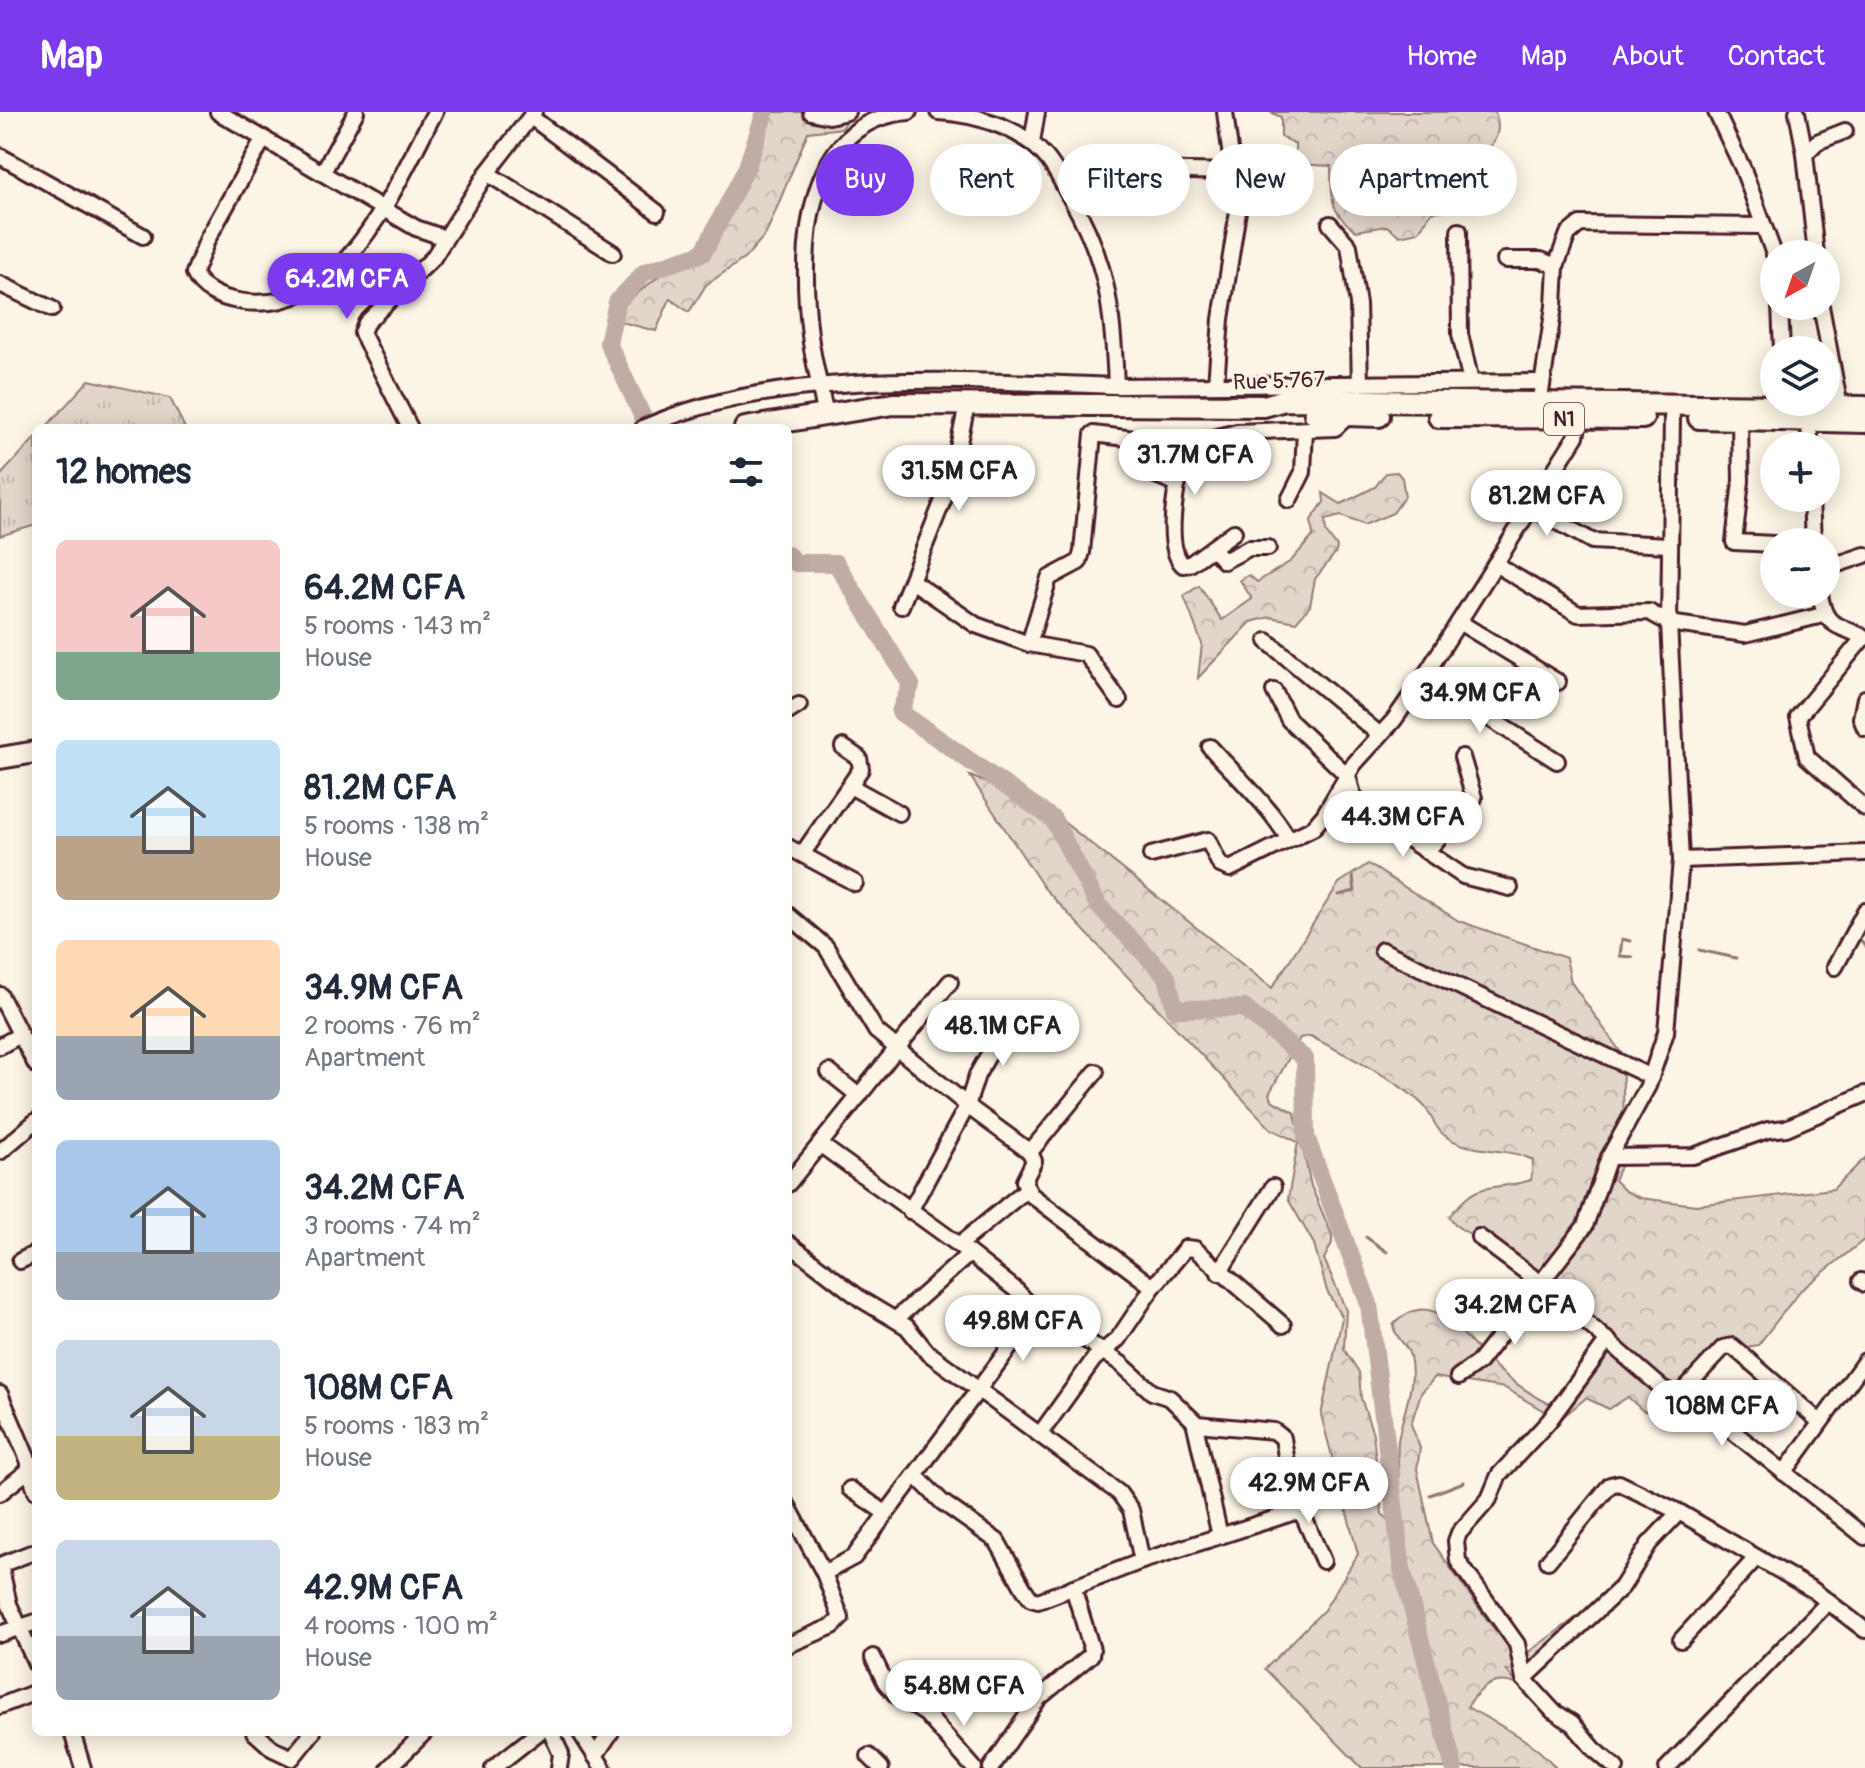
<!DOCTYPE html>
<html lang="en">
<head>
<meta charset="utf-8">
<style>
  body { margin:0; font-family:Pangolin,sans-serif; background:#f2f2f3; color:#1f2937; height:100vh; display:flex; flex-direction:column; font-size:30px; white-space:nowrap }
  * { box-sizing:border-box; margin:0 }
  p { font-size:26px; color:#747a83 }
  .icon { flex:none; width:44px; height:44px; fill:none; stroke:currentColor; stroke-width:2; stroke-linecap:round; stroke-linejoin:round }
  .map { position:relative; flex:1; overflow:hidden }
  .drawer { position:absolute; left:32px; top:312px; width:760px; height:1312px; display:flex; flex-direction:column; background:#fff; border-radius:12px; box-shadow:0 4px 20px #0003 }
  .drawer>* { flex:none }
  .top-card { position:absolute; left:816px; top:32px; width:760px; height:72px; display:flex; gap:16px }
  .needle { width:52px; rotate:220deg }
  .controls { position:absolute; left:1760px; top:128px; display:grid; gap:16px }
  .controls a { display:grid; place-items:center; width:80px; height:80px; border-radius:50%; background:#fff; box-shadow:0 4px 20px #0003; font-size:40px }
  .price { position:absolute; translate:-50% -68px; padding:0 18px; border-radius:28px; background:#fff; color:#222; font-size:26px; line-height:52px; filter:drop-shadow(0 2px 4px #0008) }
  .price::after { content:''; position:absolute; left:50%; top:48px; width:24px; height:18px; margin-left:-12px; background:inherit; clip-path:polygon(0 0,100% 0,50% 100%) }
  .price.active { background:#7c3aed; color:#fff }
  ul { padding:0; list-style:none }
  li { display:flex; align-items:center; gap:24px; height:200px; padding:0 24px }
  li span { display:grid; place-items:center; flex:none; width:224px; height:160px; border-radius:12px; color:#555 }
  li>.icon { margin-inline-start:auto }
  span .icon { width:96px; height:96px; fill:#fffc; stroke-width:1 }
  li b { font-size:34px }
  h2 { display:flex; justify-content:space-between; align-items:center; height:96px; padding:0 24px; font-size:34px }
  .tag { padding:0 28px; border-radius:36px; background:#fff; box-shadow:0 4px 20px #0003; font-size:28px; line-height:72px }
  .tag.active { background:#7c3aed; color:#fff }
  header { display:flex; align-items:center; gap:48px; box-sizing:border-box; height:112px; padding:0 40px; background:#7c3aed; color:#fff }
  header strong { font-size:38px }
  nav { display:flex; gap:44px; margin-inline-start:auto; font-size:28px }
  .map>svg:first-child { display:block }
</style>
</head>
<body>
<header>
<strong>Map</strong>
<nav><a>Home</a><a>Map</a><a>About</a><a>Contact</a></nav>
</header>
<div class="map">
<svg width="1865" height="1656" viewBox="0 0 1865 1656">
  <defs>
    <pattern id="grass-tufts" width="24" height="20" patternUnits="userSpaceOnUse" patternTransform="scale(2)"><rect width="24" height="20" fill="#e2d5ca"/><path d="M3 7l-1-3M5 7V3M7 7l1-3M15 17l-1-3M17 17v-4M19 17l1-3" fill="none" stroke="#c3b6ae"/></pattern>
    <pattern id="forest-crowns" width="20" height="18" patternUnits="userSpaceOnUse" patternTransform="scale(2)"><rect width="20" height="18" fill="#e2d5ca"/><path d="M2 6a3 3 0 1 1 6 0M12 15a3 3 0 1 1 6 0" fill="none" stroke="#c3b6ae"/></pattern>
  </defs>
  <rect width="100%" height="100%" fill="#fcf5e5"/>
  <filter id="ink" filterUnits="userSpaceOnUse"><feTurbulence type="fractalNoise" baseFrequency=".0125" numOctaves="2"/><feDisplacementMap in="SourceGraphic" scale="16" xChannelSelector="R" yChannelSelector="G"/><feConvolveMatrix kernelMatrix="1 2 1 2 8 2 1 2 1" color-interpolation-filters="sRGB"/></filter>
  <g filter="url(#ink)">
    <!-- grass -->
    <g fill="url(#grass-tufts)" stroke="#967a7a" stroke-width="2">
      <polygon points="89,268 170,286 185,316 45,316"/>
      <polygon points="36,325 36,413 0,424 0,364"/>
    </g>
    <!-- forest -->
    <g fill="url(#forest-crowns)" stroke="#967a7a" stroke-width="2" fill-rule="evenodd">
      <polygon points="759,0 850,0 843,16 808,20 766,122 745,146 706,173 689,200 670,187 656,219 606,206 720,116"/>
      <path d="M1270,0H1495C1508,35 1476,44 1450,60L1446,98L1432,100L1418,120L1400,124L1387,114L1356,119C1328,99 1332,86 1331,54L1295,52V32L1281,25V5Z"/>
      <polygon points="1397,360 1402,366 1405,384 1393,401 1364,413 1341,404 1325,408 1326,420 1337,435 1336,440 1315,467 1310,494 1296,510 1270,505 1251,510 1198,566 1202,532 1184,484 1199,474 1222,508 1252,487 1240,468 1249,463 1257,470 1291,449 1313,424 1311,408 1324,390 1323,381 1341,392 1375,375 1386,361"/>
      <path d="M970,664L1041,692L1272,876L1339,771L1368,752L1459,809L1566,846L1571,870L1622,942L1625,1043L1614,1068L1625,1079L1640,1086L1696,1093L1833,1077L1865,1046V1127L1800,1179L1758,1233L1714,1241L1656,1300L1643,1299L1628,1285L1609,1297L1586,1286L1559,1308L1505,1276L1435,1265L1421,1281L1411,1312L1420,1336L1417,1357L1433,1431L1491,1513L1523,1544L1581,1502L1534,1561L1506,1558L1518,1573C1494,1563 1480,1575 1467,1595C1499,1613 1532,1627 1556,1656H1362L1265,1557L1324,1498L1358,1442L1321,1303L1342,1206L1327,1179L1314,1132L1288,1087L1298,1030L1271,1017L1044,776ZM1310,924C1342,941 1396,967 1422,992C1431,1000 1434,1016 1444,1023C1469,1043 1506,1034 1533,1048L1531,1068C1489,1081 1481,1064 1449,1105L1458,1115L1537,1161L1611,1222L1607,1246L1563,1298C1534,1286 1504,1265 1482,1242C1457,1217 1430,1174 1393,1213C1395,1227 1407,1231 1410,1244C1417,1274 1402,1301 1398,1329C1395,1356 1407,1385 1389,1408L1382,1402L1373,1322L1361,1286L1359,1260L1344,1237L1346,1198L1324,1147L1332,1131V1123L1311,1074L1295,1001L1273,989L1269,982L1300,926Z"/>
    </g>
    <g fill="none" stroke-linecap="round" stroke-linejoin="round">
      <!-- stream -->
      <g stroke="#917474" stroke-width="3">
        <polyline points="1339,783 1355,779 1353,765"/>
        <polyline points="1857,825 1865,834"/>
        <polyline points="1630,829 1622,827 1620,844 1633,845"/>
        <polyline points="1699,838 1736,846"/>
        <polyline points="1366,1125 1387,1140"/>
        <polyline points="1430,1383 1464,1370"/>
      </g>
      <!-- river -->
      <g stroke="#c0aca5" stroke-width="18">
        <polyline points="648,316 608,231 617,190 645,160 703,141 747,55 765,0"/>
        <polyline points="788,443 796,451 836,451 911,573 900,600 1053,707 1098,793 1167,865 1175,897 1244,896 1305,947 1306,1025 1369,1192 1402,1457 1454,1656"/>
      </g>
      <defs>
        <g id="minor">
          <polyline points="218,0 416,116 445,126"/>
          <polyline points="811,0 829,4 847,0"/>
          <path d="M938,0C974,2 1020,15 1044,43C1055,54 1062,71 1070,85C1108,149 1113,200 1116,274L1541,270"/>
          <polyline points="1716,0 1743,57 1774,142"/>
          <polyline points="1797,0 1805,42"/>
          <polyline points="531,5 657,100"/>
          <path d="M264,26L208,126L194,161C201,178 221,186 238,189C344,208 395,73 435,0"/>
          <polyline points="1032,30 1037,0"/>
          <polyline points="0,44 143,124"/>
          <polyline points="323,60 356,0"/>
          <polyline points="487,61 613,141"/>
          <polyline points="1075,93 1142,58 1234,60"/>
          <polyline points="1330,112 1349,134 1358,192 1360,272"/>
          <polyline points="1459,119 1460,222 1471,270"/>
          <polyline points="1816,142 1805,42 1817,30 1845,19"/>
          <polyline points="1505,148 1541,148 1556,154 1554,194 1538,300"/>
          <polyline points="1556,154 1568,122 1580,112 1762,114"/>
          <polyline points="0,172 52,197"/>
          <polyline points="1780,194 1782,238"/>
          <polyline points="1821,194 1840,295"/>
          <polyline points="1216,272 1221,207 1238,99 1225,0"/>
          <path d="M825,302C821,275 813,250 810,223C800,143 801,8 909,0"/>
          <polyline points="1809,308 1810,334"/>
          <polyline points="1740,309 1741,369 1734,430 1774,432"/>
          <polyline points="410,316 362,221 366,211 433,146 487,61 534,0"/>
          <path d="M643,316C781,254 968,269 1116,274"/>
          <polyline points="1142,326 1141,357 1178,372"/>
          <path d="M1185,333C1180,360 1161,432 1183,453L1190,452L1234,420"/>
          <polyline points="1811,386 1813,430"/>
          <polyline points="1289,388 1303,360 1305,318"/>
          <polyline points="1531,395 1592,429 1668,433"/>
          <polyline points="1212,436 1224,449 1249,436 1268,436"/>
          <polyline points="1495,452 1578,502 1649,500 1669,511 1745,522 1823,503"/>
          <polyline points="1826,456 1865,443"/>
          <polyline points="912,469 976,513 1029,532 1086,542 1119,588"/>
          <path d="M1820,482C1825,517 1837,511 1865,526"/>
          <polyline points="901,494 951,368 967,293"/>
          <polyline points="1459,510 1558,570"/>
          <polyline points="1864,525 1798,605 1807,645 1865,696"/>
          <polyline points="1267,529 1380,623"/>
          <polyline points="1029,532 1049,466 1079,450 1082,440 1093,322 1185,333 1237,320 1335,316 1348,304"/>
          <polyline points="1424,565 1557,649"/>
          <polyline points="1274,579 1289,608 1348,664 1353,683 1369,701 1463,764 1510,776"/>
          <polyline points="1865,586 1861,606 1865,616"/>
          <polyline points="788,600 799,593"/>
          <path d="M1210,635C1237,665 1268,692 1288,726"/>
          <polyline points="850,674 899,701"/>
          <polyline points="788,735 855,771"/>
          <polyline points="1427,739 1474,686 1462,645"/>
          <polyline points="803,741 861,657 859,646 843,635"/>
          <polyline points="1151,743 1208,728 1220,753 1230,757 1313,716 1324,703 1354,652 1394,608 1424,565 1576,324 1580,307"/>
          <polyline points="1681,748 1865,741"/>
          <polyline points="788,803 826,835 876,919 973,998 1030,1040 1034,1049 1024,1069 1030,1082 1153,1175"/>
          <polyline points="1382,838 1651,965"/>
          <polyline points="1835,855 1865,799"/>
          <polyline points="0,883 36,953"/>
          <polyline points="0,934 20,923"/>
          <polyline points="829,960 859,984"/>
          <polyline points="821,1033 959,1133 1016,1178 1036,1200 1050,1204 1120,1251 1152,1280 1170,1286 1194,1309 1220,1424"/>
          <polyline points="0,1040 36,1009"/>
          <polyline points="1030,1040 1096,960"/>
          <polyline points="1609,1045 1693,1044 1768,1018 1786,1016 1865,982"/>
          <polyline points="788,1072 950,870"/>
          <polyline points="910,1099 967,994 977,963 1010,905"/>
          <polyline points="1479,1125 1542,1172 1662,1276 1705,1297 1865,1425"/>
          <polyline points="788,1131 862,1188 907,1215 927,1240 1119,1381 1131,1398 1142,1449"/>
          <polyline points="959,1133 1026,1078"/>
          <polyline points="20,1149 36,1141"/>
          <polyline points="1219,1161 1273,1075"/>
          <polyline points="1861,1169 1865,1172"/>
          <polyline points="896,1207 968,1143"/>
          <polyline points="1458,1265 1479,1250 1585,1114 1609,1045 1648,974 1666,920 1681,748 1669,511 1672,305"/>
          <polyline points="0,1282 29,1350 29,1358 0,1381"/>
          <polyline points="1679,1283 1723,1236 1732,1234 1820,1310"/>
          <polyline points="1040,1322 1094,1247 1118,1227 1153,1175 1186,1136 1195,1137 1283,1213"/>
          <polyline points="36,1354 29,1358 36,1379"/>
          <polyline points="1784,1361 1865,1249"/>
          <polyline points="915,1363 942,1390 997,1429 1024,1477 1031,1487 1038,1489 1142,1449 1295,1400 1283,1326 1274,1319 1197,1312"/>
          <polyline points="850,1377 884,1400"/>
          <polyline points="788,1394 824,1461 841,1506 833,1514 788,1533"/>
          <polyline points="1295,1400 1303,1403 1323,1449"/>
          <polyline points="36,1439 0,1453 9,1492 36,1552"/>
          <polyline points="1548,1449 1610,1373 1619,1371 1679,1400 1813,1478 1865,1518"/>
          <polyline points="824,1461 854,1445 1036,1200"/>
          <polyline points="0,1522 36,1510"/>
          <polyline points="1681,1528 1756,1446"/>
          <polyline points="873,1545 885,1570 896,1583 926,1602 974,1656"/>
          <polyline points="1524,1567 1517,1532 1458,1449 1456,1429 1459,1421 1489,1387 1499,1363 1549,1309 1608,1228"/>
          <polyline points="0,1594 36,1580"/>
          <polyline points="72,1620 83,1656"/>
          <polyline points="254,1620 273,1637 292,1646 313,1620"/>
          <polyline points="551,1620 561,1642 559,1656"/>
          <polyline points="580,1620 603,1656"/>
          <polyline points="595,1644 611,1620"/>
          <polyline points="869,1644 881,1656"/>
          <polyline points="389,1656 425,1620"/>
          <polyline points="493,1656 539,1620"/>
          <polyline points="991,1656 1039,1586 1091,1543 1092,1538 1073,1475"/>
          <polyline points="1616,1656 1594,1637 1572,1611 1553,1599 1524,1567 1622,1475 1649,1432 1679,1400"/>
          <polyline points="1667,1656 1829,1489"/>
        </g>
        <g id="highway">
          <polyline points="1315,302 1379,304"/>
          <polyline points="1439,305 1643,306"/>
          <polyline points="1699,306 1865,310"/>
          <polyline points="745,316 893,292 1264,294 1285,288 1865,295"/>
          <polyline points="0,646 36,640"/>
        </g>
      </defs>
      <!-- minor casing -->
      <use href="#minor" stroke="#4a1f2b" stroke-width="20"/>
      <!-- highway casing -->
      <use href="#highway" stroke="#4a1f2b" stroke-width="26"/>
      <!-- minor -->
      <use href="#minor" stroke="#fcf5e5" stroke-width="14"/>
      <!-- highway -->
      <use href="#highway" stroke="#fcf5e5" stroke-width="20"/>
    </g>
  </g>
  <g text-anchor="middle" stroke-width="6" stroke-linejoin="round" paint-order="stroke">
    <!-- shield labels -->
    <rect fill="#fcf5e5" stroke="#7f5f63" stroke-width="2" x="1544" y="291" width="40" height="32" rx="6"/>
    <g font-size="20" font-weight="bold" fill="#4a1f2b">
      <text x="1564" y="314">N1</text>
    </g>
    <!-- street labels -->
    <g font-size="22" fill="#4a1f2b" stroke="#fcf5e5">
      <text transform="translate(1279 268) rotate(-2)" y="8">Rue 5.767</text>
    </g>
  </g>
</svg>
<div class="controls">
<a><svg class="needle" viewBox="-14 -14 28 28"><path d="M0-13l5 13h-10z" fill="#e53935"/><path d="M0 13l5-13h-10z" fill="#747a83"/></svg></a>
<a><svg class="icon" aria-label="layers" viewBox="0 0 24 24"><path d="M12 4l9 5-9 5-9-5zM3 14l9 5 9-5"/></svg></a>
<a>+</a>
<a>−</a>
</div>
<b class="price active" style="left:347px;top:209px">64.2M CFA</b>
<b class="price" style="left:1195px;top:385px">31.7M CFA</b>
<b class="price" style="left:959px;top:401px">31.5M CFA</b>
<b class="price" style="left:1547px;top:426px">81.2M CFA</b>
<b class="price" style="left:1480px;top:623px">34.9M CFA</b>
<b class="price" style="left:1403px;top:747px">44.3M CFA</b>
<b class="price" style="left:1003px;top:956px">48.1M CFA</b>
<b class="price" style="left:1515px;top:1235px">34.2M CFA</b>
<b class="price" style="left:1023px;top:1251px">49.8M CFA</b>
<b class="price" style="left:1722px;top:1336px">108M CFA</b>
<b class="price" style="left:1309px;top:1413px">42.9M CFA</b>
<b class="price" style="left:964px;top:1616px">54.8M CFA</b>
<div class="top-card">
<a class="tag active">Buy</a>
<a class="tag">Rent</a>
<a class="tag">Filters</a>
<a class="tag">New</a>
<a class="tag">Apartment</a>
</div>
<section class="drawer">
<h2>12 homes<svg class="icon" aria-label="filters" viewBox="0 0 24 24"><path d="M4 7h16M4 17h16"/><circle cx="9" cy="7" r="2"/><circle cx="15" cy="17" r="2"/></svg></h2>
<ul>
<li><span style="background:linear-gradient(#f6c9c9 70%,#7fa58c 0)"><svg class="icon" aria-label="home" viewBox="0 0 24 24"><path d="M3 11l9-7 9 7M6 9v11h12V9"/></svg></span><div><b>64.2M CFA</b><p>5 rooms · 143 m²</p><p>House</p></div></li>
<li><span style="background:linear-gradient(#bfe0f5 60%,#b9a48a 0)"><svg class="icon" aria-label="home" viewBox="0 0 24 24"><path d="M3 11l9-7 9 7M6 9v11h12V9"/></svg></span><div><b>81.2M CFA</b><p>5 rooms · 138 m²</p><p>House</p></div></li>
<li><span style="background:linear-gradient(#ffd9b3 60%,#9aa5b1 0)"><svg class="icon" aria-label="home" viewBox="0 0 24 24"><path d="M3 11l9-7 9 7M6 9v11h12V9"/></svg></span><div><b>34.9M CFA</b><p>2 rooms · 76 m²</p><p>Apartment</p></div></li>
<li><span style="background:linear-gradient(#a9c7e8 70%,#9aa5b1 0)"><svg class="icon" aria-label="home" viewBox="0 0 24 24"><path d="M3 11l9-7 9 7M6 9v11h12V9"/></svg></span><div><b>34.2M CFA</b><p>3 rooms · 74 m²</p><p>Apartment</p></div></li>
<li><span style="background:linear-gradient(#c9d6e8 60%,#c2b280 0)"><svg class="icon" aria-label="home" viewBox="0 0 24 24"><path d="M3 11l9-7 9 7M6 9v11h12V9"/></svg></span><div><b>108M CFA</b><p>5 rooms · 183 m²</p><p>House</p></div></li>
<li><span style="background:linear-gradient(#c9d6e8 60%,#9aa5b1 0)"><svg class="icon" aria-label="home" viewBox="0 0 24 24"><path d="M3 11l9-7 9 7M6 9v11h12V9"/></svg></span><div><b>42.9M CFA</b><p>4 rooms · 100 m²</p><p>House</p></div></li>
</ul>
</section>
</div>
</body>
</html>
